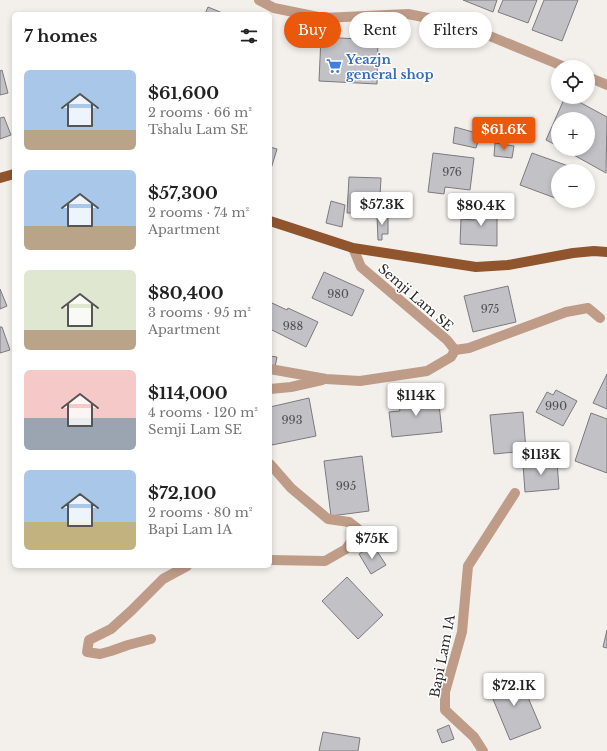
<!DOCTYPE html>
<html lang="en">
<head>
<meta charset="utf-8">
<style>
  body { margin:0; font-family:"Libre Baskerville",serif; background:#f6f6f6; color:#222; height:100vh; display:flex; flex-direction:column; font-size:15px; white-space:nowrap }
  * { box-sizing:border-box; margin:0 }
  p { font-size:13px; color:#767676 }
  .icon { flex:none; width:22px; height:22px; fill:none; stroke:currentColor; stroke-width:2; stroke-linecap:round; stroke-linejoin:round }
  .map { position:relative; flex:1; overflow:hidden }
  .details { position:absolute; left:12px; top:12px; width:260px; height:556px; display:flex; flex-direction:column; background:#fff; border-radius:6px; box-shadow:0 2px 6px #0003 }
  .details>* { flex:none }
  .top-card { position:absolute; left:284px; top:12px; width:263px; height:36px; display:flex; gap:8px }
  .buttons { position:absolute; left:551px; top:60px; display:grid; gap:8px }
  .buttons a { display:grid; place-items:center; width:44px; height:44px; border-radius:50%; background:#fff; box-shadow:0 2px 6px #0003; font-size:20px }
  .price { position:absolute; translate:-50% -34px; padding:0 9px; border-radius:4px; background:#fff; color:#222; font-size:13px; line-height:26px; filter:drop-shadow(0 1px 2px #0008) }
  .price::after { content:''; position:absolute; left:50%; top:24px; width:12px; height:9px; margin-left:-6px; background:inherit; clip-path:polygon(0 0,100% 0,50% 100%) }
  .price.active { background:#ea580c; color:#fff }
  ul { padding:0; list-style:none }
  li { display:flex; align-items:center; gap:12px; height:100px; padding:0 12px }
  li span { display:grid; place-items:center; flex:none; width:112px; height:80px; border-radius:6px; color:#555 }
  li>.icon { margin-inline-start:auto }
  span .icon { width:48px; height:48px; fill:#fffc; stroke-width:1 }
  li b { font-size:17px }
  h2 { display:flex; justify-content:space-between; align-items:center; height:48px; padding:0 12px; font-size:17px }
  .pill { padding:0 14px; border-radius:18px; background:#fff; box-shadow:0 2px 6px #0003; font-size:14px; line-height:36px }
  .pill.active { background:#ea580c; color:#fff }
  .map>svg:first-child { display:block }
</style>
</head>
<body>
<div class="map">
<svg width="607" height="751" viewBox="0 0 607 751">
  <rect width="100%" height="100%" fill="#f3f0ec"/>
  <!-- building -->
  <g fill="#c2c1c5" stroke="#7c7a7f">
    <polygon points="463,0 497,0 493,12"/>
    <polygon points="503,0 537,0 528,23 498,12"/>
    <polygon points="544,0 578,0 562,41 532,30"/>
    <polygon points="208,7 225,14 205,14"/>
    <polygon points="321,37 378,40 377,84 319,81"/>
    <polygon points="2,70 8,93 0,95 0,71"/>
    <polygon points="565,97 570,97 607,117 606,173 563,149 588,149 588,119 558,119 558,146 546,140"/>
    <polygon points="4,117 11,135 0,139 0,118"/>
    <polygon points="455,127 480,134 476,148 453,143"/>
    <polygon points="495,143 514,146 512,158 494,156"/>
    <polygon points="270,147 277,149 270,172"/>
    <polygon points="433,153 474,158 470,190 445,187 444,194 428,192"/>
    <polygon points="532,153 574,168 573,171 558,171 558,199 520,185"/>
    <polygon points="349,177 381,178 379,213 347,213"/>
    <polygon points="331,201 345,205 342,227 326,223"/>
    <polygon points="476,205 497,206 497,246 460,244 461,219 474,220"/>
    <polygon points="377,216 388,216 388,234 382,234 382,240 378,240"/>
    <polygon points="324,272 364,290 352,316 312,298"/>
    <polygon points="508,286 516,322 473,332 464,296"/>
    <polygon points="0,289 7,306 0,309"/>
    <polygon points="272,303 287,310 288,308 318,322 306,347 270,329 270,306"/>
    <polygon points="0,327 2,327 10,350 0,353"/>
    <polygon points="270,356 277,357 275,367 270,365"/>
    <polygon points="607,374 607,409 593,403"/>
    <polygon points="556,390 577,401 563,426 536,412 547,392 553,395"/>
    <polygon points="438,395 442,432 392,437 389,412 400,411 398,399"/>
    <polygon points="309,398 316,436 272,445 270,434 270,407"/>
    <polygon points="523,412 526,451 494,454 490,415"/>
    <polygon points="591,413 607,419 607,473 575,461"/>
    <polygon points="362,456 369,511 331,516 324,461"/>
    <polygon points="557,461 559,489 525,492 523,464"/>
    <polygon points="373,545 386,565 371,574 359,554"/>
    <polygon points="347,577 383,615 358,639 322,601"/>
    <polygon points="607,630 607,648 603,647"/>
    <polygon points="518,674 541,728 510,740 488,687"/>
    <polygon points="449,725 454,739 442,743 437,730"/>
    <polygon points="323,732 360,738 358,751 319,751"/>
  </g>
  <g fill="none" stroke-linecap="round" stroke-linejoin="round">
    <!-- street -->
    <g stroke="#bf9c88" stroke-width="10">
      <polyline points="259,0 274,8 323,18 408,14 463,25 565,67"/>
      <polyline points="588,77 607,85"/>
      <polyline points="455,350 469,348 566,312 588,308 600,318"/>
      <polyline points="270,369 326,379 360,381 427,371 451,357 455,350 447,340 361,267 353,248"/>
      <polyline points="270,389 291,387 322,380"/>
      <polyline points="270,464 291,488 328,519 349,522 358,529 355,536 346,549 325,561 270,560"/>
      <polyline points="151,639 128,645 111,651 100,654 87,652 89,640 111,629 131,611 163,579 187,566"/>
      <polyline points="483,751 474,737 445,710 445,692 462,632 468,566 515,493"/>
    </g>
    <!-- primary -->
    <g stroke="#91552e" stroke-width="10">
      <polyline points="0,178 14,174"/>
      <polyline points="270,221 353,248 476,267 508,265 573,253 594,251 607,252"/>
    </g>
  </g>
  <!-- icons -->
  <defs>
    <symbol id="supermarket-bare" viewBox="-9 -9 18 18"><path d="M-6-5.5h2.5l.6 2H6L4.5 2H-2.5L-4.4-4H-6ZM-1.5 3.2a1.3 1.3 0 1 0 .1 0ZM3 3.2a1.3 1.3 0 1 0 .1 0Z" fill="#3f7fe0" stroke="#fff" stroke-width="2.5" paint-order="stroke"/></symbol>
  </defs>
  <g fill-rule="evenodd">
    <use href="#supermarket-bare" x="323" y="55" width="22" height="22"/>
  </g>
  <g text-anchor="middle" stroke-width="3" stroke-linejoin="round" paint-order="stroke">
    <!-- number labels -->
    <g font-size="11" fill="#514f4f">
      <text x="452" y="176">976</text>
      <text x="338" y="298">980</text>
      <text x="490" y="313">975</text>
      <text x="293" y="330">988</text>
      <text x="556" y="410">990</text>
      <text x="292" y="424">993</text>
      <text x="346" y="490">995</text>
    </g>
    <!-- shop labels -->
    <g font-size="13" font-weight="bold" fill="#366cbe" stroke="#fff" text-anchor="start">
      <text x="346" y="64">Yeazjn<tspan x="346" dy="15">general shop</tspan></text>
    </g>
    <!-- street labels -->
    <g font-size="13" fill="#2b2928" stroke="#fff">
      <text transform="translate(416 297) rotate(41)" y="5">Semji Lam SE</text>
      <text transform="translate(442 656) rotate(-79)" y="5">Bapi Lam 1A</text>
    </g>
  </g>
</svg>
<div class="buttons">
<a><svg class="icon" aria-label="locate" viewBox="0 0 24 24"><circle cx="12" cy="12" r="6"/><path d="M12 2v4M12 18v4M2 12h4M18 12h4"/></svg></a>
<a>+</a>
<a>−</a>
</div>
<b class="price active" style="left:504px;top:151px">$61.6K</b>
<b class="price" style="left:382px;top:226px">$57.3K</b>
<b class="price" style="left:481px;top:227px">$80.4K</b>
<b class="price" style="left:416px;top:417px">$114K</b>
<b class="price" style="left:541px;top:476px">$113K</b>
<b class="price" style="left:372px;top:560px">$75K</b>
<b class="price" style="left:514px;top:707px">$72.1K</b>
<div class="top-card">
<a class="pill active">Buy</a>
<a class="pill">Rent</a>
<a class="pill">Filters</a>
</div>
<section class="details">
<h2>7 homes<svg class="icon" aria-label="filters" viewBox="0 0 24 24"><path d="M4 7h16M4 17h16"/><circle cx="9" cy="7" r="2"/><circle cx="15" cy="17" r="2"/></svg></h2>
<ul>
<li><span style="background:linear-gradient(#a9c7e8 75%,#b9a48a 0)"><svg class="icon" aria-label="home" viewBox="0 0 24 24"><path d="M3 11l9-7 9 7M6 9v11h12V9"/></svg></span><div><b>$61,600</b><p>2 rooms · 66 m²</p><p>Tshalu Lam SE</p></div></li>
<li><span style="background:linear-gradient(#a9c7e8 70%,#b9a48a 0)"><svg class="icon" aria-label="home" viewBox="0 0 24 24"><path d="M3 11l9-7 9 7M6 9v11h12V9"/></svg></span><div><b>$57,300</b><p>2 rooms · 74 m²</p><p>Apartment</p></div></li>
<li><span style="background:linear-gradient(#dfe7d0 75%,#b9a48a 0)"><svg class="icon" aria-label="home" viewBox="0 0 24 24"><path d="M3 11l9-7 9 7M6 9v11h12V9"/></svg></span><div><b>$80,400</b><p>3 rooms · 95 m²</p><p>Apartment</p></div></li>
<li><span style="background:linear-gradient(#f6c9c9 60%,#9aa5b1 0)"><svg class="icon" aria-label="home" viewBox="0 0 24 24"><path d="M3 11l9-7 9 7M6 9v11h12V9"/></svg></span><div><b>$114,000</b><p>4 rooms · 120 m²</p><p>Semji Lam SE</p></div></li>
<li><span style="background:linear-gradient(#a9c7e8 65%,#c2b280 0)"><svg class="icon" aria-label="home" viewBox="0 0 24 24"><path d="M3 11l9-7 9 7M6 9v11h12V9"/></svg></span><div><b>$72,100</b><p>2 rooms · 80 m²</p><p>Bapi Lam 1A</p></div></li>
</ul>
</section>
</div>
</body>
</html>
